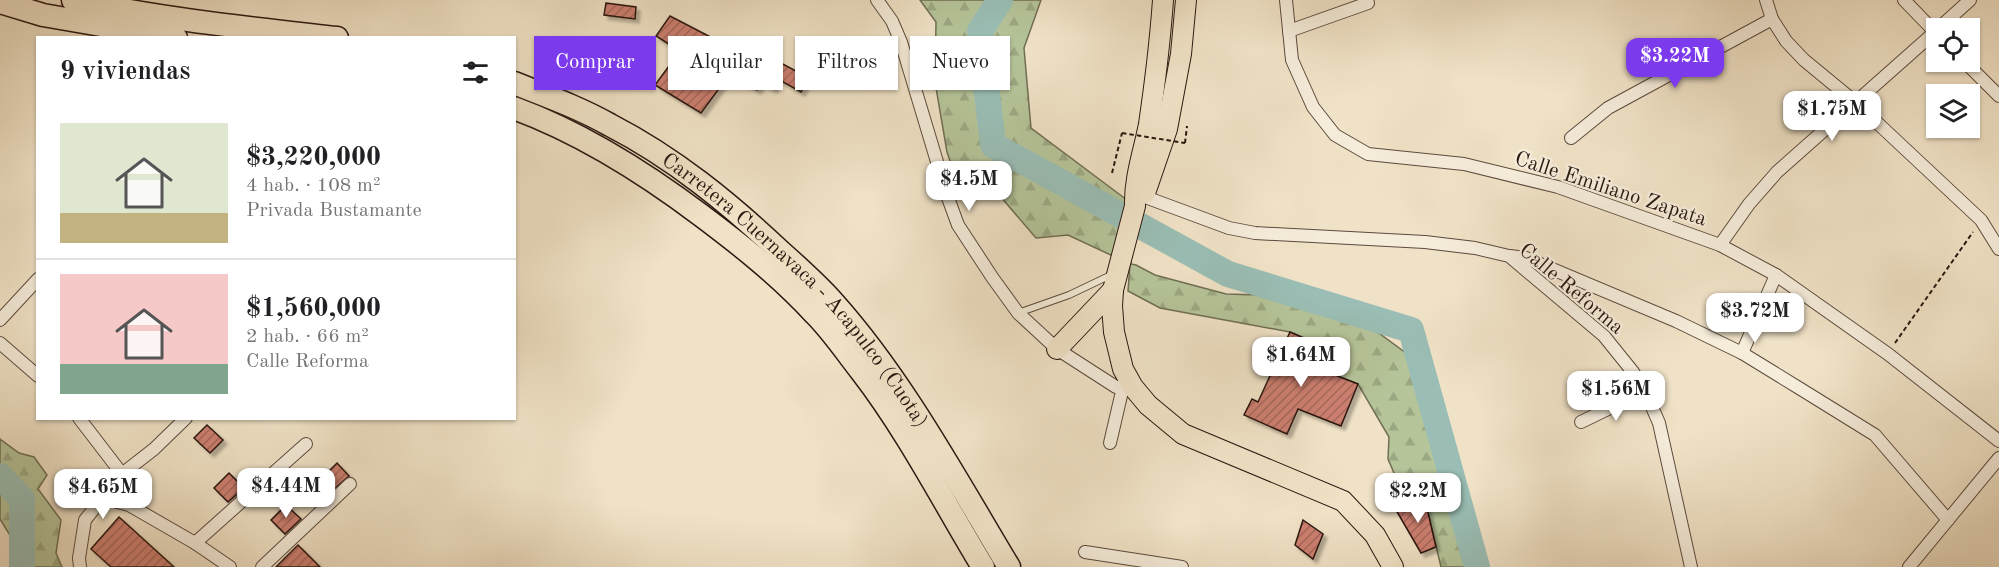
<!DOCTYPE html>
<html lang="es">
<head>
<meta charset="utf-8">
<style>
  body { margin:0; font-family:"Old Standard TT",serif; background:#f6f6f6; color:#202124; height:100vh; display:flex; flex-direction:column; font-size:22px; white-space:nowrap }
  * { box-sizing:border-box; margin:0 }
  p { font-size:20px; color:#757577 }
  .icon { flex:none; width:33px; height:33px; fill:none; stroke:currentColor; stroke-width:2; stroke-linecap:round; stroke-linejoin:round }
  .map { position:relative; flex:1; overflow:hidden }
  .details { position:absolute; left:36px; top:36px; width:480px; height:384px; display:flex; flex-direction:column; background:#fff; border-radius:0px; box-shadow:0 2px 4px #0004 }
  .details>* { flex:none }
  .banner { position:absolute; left:534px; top:36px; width:570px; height:54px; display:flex; gap:12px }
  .fabs { position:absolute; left:1926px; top:18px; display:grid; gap:12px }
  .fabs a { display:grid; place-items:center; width:54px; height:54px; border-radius:0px; background:#fff; box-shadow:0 2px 4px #0004; font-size:30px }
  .price { position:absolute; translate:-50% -51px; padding:0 14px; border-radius:12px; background:#fff; color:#222; font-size:20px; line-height:39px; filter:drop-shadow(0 2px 3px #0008) }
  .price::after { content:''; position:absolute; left:50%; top:36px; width:18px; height:14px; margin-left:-9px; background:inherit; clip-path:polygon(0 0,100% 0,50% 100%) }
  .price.selected { background:#7c3aed; color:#fff }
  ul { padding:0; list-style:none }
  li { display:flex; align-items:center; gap:18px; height:150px; padding:0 24px }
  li+li { border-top:2px solid #e0e0e0 }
  li span { display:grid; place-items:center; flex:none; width:168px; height:120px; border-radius:0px; color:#555 }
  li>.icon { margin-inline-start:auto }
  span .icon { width:72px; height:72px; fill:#fffc; stroke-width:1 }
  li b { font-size:26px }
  h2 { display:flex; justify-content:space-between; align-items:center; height:72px; padding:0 24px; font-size:26px }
  .tag { padding:0 21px; border-radius:0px; background:#fff; box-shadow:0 2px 4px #0004; font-size:21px; line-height:54px }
  .tag.selected { background:#7c3aed; color:#fff }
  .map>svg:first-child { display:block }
</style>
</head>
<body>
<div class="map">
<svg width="1999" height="567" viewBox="0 0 1999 567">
  <defs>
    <pattern id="forest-firs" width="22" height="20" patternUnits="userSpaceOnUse" patternTransform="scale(1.5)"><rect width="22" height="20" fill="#b5c499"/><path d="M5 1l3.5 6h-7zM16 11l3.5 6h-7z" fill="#9ca883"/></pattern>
    <pattern id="building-hatch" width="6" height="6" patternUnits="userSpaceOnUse" patternTransform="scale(1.5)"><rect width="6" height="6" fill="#cc7f70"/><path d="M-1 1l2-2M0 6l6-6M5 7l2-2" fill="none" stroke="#a6675b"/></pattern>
    <filter id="shadow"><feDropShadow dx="4" dy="4" stdDeviation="1.5" flood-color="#0004"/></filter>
  </defs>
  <rect width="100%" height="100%" fill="#f0e2c6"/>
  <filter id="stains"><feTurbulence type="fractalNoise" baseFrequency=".00333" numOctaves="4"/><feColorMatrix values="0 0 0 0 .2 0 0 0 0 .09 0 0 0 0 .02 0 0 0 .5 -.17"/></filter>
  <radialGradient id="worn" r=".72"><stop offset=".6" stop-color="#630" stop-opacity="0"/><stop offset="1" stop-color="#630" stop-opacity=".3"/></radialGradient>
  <!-- forest -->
  <g fill="url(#forest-firs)" stroke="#706e54" stroke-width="1.5">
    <polygon points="920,0 1041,0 1024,48 1031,128 1135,206 1131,264 1136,265 1155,275 1226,294 1294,296 1361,320 1414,359 1441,410 1473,567 1441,567 1427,508 1419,496 1407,503 1388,459 1389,437 1358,384 1317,368 1326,347 1290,332 1160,308 1128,291 1130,264 1068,235 1036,238 988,182 963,198 947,152 935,82 936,22"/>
    <polygon points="0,439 19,453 34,457 47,475 38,489 61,520 56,553 62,567 23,567 13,540 0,519"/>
  </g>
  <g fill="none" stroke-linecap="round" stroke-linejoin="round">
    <!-- river -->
    <g stroke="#9abeb5" stroke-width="26">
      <polyline points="1000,0 980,31 993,145 1228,274 1411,330 1477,567"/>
      <polyline points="0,476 22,499 22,567"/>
    </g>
  </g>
  <!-- building -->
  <g fill="url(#building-hatch)" stroke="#2b1710" stroke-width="1.5" filter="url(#shadow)">
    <polygon points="606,3 636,7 635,19 604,15"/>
    <polygon points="670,16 776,71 781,63 809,78 801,92 778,79 773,89 762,82 757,90 729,75 701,113 655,85 680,51 656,36"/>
    <polygon points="1290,332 1326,348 1317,368 1358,384 1341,426 1298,409 1287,434 1244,415 1252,399 1258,402"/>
    <polygon points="207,425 223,440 210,453 194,438"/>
    <polygon points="337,463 349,476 318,503 300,485 311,474 317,476 322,471 325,475"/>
    <polygon points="229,473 244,488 228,502 214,488"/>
    <polygon points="1419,495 1427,508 1436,547 1421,553 1396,510"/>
    <polygon points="286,505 301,519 285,534 271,520"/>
    <polygon points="119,517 174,567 111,567 91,549"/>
    <polygon points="1303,520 1323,534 1313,559 1295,545"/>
    <polygon points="298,545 320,567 276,567"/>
  </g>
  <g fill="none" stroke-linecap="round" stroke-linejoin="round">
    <defs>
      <polyline id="service" points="1018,313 1069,295 1111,275"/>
      <g id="minor">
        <polyline points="877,0 892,21 901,42 947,195 958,225 992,277 1018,313 1057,349 1116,387 1133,387"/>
        <polyline points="1286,0 1292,60 1313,107 1335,135 1368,154 1464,164 1558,187 1720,245 1776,275 1888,354 1999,441"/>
        <polyline points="1766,0 1772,19 1786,41 1804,60 1855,102 1981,220 1999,249"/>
        <polyline points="1904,0 1936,33"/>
        <polyline points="1939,28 1970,0"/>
        <polyline points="1289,31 1368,3"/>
        <polyline points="1965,62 1999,96"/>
        <polyline points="1571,138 1608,108 1772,19"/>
        <polyline points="1137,194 1229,228 1255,233 1425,242 1475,248 1509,256 1604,336 1633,372 1645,391 1659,423 1691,567"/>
        <polyline points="1720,245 1749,204 1777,172 1936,31"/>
        <polyline points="1510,256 1526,258 1676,321 1742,353 1799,388 1875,435 1948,520"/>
        <polyline points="0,320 38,279"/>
        <polyline points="0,343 38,376"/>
        <polyline points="1742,353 1776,275"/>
        <polyline points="79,418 122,474"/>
        <polyline points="1581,422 1645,391"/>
        <polyline points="1110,443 1123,387"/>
        <polyline points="102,498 129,505 195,543 230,567"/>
        <polyline points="195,543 306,444"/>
        <polyline points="1085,552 1182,567"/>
        <polyline points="80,567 79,558 85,520 122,474 154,449 186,418"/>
        <polyline points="262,567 350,484"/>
        <polyline points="1909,567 1999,458"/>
      </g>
      <g id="primary">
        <path d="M1163,0C1160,42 1155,83 1149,124C1144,151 1134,178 1135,206L1113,290L1112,306L1114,332L1123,369L1133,387L1148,405L1183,434L1343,501L1375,535L1393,567"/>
        <polyline points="1145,193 1167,129 1181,54 1186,0"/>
        <polyline points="1057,349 1113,290"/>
      </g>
      <g id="motorway">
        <path d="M73,0C160,19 249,28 337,38"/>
        <polyline points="0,2 43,15 176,38"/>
        <path id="s1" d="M514,83C547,96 580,108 610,125C674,158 729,203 781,252C799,268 817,284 833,302C902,379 956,479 1009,567"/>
        <path d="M514,108C582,133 645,173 702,216C742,246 781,277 815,314C832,331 846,352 861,371C908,432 943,501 983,567"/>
      </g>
    </defs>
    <!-- service casing -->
    <use href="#service" stroke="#5c4a3e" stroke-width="8"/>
    <!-- minor casing -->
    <use href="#minor" stroke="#5c4a3e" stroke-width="14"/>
    <!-- primary casing -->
    <use href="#primary" stroke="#2b1710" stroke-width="22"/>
    <!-- motorway casing -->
    <use href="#motorway" stroke="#2b1710" stroke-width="25"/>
    <!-- path -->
    <g stroke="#2b1710" stroke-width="2" stroke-dasharray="4.5 3" stroke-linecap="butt">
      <polyline points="1185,143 1187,126"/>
      <polyline points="1112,173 1122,133"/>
      <polyline points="1895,343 1973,232"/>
    </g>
    <!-- service -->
    <use href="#service" stroke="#f5ecda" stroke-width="6"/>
    <!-- minor -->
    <use href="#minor" stroke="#f5ecda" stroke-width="12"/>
    <!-- primary -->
    <use href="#primary" stroke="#f0e2c6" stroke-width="20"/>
    <!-- motorway -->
    <use href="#motorway" stroke="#f0e2c6" stroke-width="22"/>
    <!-- path-bridge -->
    <polyline stroke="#2b1710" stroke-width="2" stroke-dasharray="4.5 3" stroke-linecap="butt" points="1122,133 1185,143"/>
  </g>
  <g text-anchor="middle" stroke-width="4.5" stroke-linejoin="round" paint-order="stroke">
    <!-- street labels -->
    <g font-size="21" fill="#2b1710" stroke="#f5ecda">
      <text transform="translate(1611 188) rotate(18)" y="7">Calle Emiliano Zapata</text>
      <text transform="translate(1572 288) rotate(40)" y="7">Calle Reforma</text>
      <text dy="7" stroke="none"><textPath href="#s1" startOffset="356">Carretera Cuernavaca - Acapulco (Cuota)</textPath></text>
    </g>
  </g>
  <rect width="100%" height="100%" filter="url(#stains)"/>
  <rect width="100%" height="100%" fill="url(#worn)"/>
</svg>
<div class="fabs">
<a><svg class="icon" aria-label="locate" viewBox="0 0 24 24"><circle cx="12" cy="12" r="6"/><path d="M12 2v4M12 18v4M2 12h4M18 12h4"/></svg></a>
<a><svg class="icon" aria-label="layers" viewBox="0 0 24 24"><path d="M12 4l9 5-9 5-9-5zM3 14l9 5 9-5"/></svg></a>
</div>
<b class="price selected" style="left:1675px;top:89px">$3.22M</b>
<b class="price" style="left:1832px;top:142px">$1.75M</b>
<b class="price" style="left:969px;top:212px">$4.5M</b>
<b class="price" style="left:1755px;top:344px">$3.72M</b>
<b class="price" style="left:1301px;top:388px">$1.64M</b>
<b class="price" style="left:1616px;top:422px">$1.56M</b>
<b class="price" style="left:286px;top:519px">$4.44M</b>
<b class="price" style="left:103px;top:520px">$4.65M</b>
<b class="price" style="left:1418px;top:524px">$2.2M</b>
<div class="banner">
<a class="tag selected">Comprar</a>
<a class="tag">Alquilar</a>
<a class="tag">Filtros</a>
<a class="tag">Nuevo</a>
</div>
<section class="details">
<h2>9 viviendas<svg class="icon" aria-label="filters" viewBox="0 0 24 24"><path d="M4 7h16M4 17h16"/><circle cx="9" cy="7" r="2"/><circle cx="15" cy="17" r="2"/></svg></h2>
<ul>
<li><span style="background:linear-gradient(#dfe7d0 75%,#c2b280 0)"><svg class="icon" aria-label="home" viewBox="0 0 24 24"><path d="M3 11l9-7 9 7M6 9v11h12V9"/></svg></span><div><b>$3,220,000</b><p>4 hab. · 108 m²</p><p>Privada Bustamante</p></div></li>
<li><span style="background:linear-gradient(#f6c9c9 75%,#7fa58c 0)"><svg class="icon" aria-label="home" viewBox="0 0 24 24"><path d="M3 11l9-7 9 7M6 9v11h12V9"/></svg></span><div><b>$1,560,000</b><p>2 hab. · 66 m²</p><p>Calle Reforma</p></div></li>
</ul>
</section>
</div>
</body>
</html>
